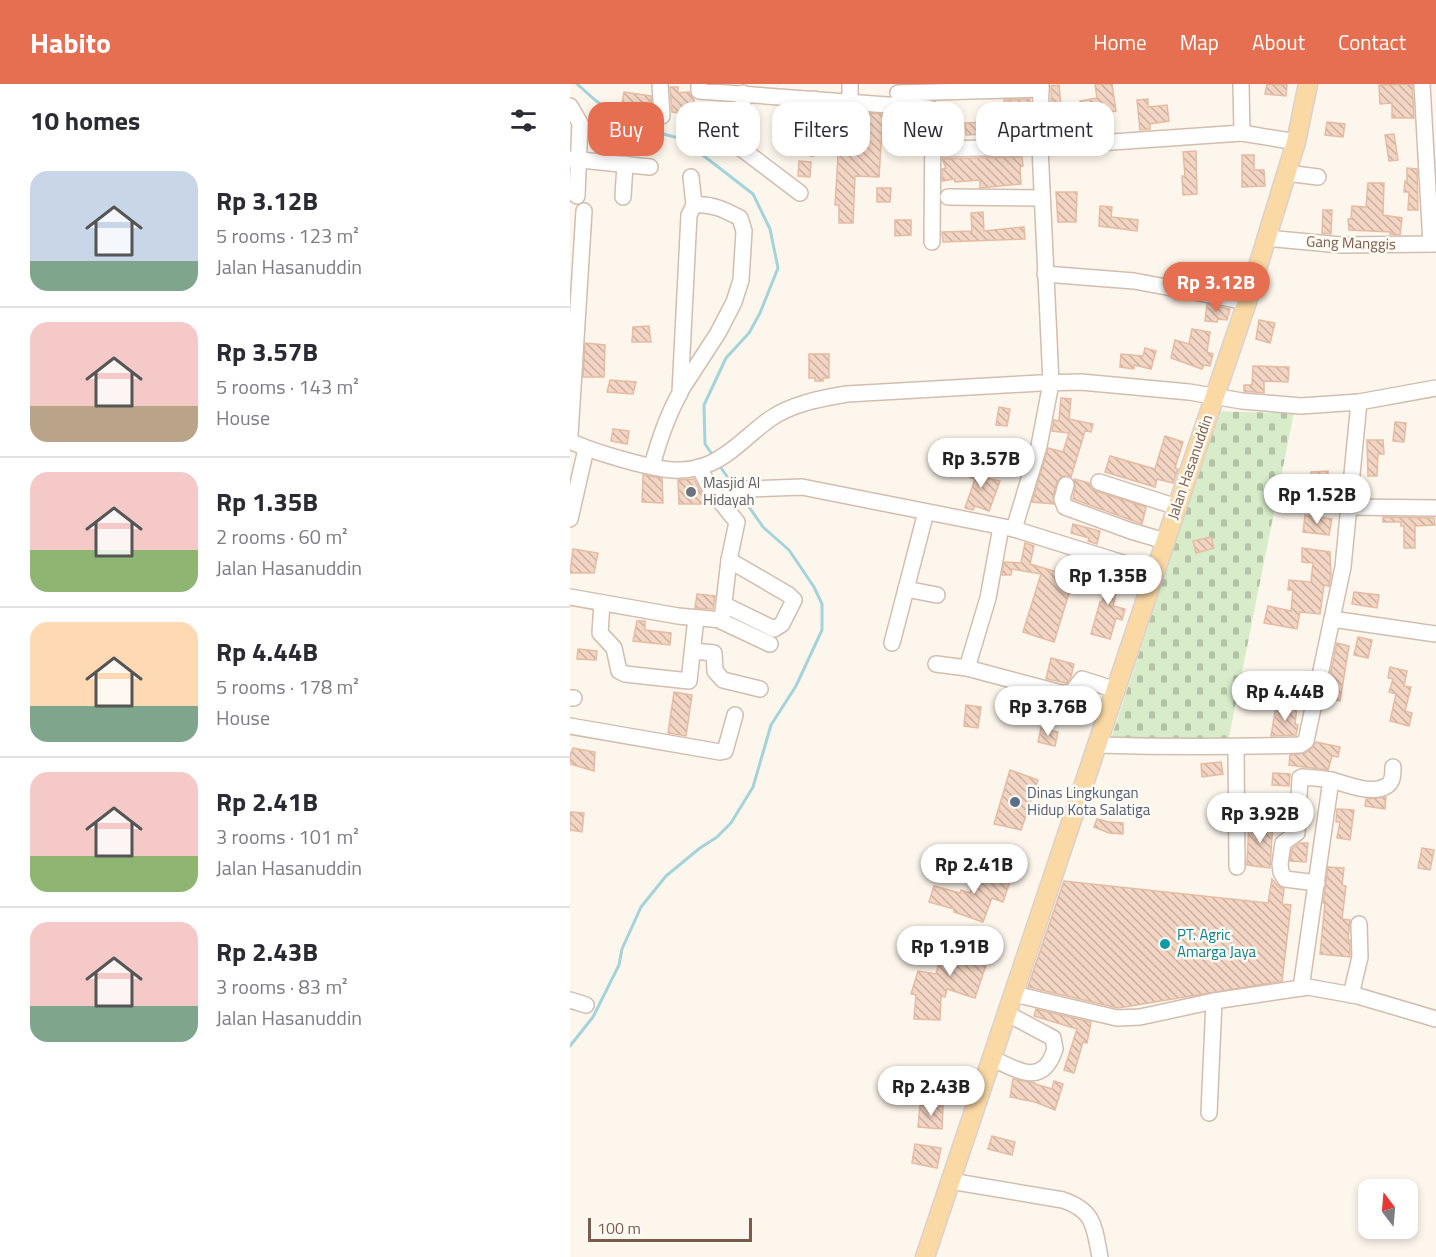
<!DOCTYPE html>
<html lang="en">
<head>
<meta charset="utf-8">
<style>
  body { margin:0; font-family:"Titillium Web",sans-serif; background:#f2f2f3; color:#2b2b33; height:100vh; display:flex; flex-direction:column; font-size:22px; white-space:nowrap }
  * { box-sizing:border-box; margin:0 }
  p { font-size:20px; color:#7c7c81 }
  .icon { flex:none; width:33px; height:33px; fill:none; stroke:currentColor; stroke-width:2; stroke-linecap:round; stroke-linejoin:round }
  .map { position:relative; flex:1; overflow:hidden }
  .details { display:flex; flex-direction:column; background:#fff; width:570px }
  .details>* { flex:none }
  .banner { position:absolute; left:18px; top:18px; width:570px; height:54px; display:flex; gap:12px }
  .needle { width:39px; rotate:344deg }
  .buttons { position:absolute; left:788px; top:1095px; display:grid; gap:12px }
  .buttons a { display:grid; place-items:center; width:60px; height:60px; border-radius:12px; background:#fff; box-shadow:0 3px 9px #0003; font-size:30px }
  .scale { position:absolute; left:18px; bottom:15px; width:164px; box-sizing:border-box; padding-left:6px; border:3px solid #7a5c4d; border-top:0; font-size:16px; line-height:21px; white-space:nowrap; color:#7a5c4d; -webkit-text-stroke:4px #fffaf3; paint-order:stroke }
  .price { position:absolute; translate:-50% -51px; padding:0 14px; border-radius:21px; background:#fff; color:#222; font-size:20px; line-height:39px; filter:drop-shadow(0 2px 3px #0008) }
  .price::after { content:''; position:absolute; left:50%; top:36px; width:18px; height:14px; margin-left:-9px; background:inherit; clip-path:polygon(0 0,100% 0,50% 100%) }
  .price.current { background:#e76f51; color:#fff }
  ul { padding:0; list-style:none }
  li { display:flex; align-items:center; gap:18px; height:150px; padding:0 30px }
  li+li { border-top:2px solid #e1e1e2 }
  li span { display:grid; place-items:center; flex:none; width:168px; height:120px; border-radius:18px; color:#555 }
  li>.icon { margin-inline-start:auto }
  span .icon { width:72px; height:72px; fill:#fffc; stroke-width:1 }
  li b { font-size:26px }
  h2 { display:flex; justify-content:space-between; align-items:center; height:72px; padding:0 30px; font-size:26px }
  .pill { padding:0 21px; border-radius:18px; background:#fff; box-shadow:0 3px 9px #0003; font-size:21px; line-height:54px }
  .pill.current { background:#e76f51; color:#fff }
  header { display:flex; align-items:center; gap:36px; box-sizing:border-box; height:84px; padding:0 30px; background:#e76f51; color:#fff }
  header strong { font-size:28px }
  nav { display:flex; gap:33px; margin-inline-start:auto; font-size:21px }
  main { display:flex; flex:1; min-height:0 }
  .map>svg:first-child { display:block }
</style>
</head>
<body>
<header>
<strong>Habito</strong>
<nav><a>Home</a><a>Map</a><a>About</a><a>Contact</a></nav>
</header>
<main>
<section class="details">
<h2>10 homes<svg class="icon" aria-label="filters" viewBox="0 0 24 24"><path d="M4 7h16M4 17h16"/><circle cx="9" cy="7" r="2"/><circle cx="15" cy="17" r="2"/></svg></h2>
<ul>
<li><span style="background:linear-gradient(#c9d6e8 75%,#7fa58c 0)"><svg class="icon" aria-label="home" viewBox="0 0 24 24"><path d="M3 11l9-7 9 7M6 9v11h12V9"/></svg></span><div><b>Rp 3.12B</b><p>5 rooms · 123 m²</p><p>Jalan Hasanuddin</p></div></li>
<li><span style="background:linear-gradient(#f6c9c9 70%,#b9a48a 0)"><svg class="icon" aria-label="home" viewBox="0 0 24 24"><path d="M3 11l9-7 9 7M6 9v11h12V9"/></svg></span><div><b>Rp 3.57B</b><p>5 rooms · 143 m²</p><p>House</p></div></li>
<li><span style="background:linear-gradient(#f6c9c9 65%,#8fb573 0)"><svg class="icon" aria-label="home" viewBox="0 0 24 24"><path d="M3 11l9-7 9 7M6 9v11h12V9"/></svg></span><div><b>Rp 1.35B</b><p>2 rooms · 60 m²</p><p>Jalan Hasanuddin</p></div></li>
<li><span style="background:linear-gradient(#ffd9b3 70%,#7fa58c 0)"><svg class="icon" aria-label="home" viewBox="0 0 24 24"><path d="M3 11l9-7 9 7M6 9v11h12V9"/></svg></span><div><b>Rp 4.44B</b><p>5 rooms · 178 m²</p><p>House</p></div></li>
<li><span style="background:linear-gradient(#f6c9c9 70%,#8fb573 0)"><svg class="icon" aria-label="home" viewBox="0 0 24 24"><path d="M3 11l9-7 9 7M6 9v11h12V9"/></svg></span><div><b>Rp 2.41B</b><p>3 rooms · 101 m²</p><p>Jalan Hasanuddin</p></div></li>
<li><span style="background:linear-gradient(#f6c9c9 70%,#7fa58c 0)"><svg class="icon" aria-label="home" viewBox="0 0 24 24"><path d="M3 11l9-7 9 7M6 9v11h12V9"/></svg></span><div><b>Rp 2.43B</b><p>3 rooms · 83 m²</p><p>Jalan Hasanuddin</p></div></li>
</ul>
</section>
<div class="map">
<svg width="866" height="1173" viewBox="0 0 866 1173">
  <defs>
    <pattern id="cemetery-stones" width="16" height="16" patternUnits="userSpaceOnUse" patternTransform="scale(1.5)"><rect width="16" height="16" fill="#d8ecc9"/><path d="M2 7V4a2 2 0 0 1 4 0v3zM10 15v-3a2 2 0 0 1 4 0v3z" fill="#b4c2a5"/></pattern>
    <pattern id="building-back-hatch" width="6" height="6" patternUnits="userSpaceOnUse" patternTransform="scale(1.5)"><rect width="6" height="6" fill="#f3d5c3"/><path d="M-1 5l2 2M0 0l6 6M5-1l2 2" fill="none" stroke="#cab0a1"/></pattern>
  </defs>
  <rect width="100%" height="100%" fill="#fdf6ec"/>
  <!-- cemetery -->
  <polygon fill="url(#cemetery-stones)" points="642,327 713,329 724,328 657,663 539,661 626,396"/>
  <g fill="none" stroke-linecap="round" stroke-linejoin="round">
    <!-- stream -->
    <g stroke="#a5d3da" stroke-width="3">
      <polyline points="7,0 25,16 60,41 112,55 183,110 200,145 208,184 190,229 179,249 156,274 134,321 135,360 144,373"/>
      <polyline points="149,381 166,405"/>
      <polyline points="0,962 23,933 49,881 52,865 71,823 96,792 130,764 147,753 161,739 183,703 201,641 226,602 252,546 252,520 244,503 219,466 193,443 172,413"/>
    </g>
  </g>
  <!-- building -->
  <g fill="url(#building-back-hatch)" stroke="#e6bba3" stroke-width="1.5">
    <polygon points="525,0 542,0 546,27 523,30 524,42 492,44 492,49 482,50 481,2 489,1 491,21 511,19 510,17 527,14"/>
    <polygon points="697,0 717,1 716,12 695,10"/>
    <polygon points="842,0 844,34 822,34 822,19 810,20 809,1"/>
    <polygon points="100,3 108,3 108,9 119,8 124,16 123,31 102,28"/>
    <polygon points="54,8 81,12 82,22 52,19"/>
    <polygon points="460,15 461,29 434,31 434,16"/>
    <polygon points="578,15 578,23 597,21 599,37 580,40 580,45 570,46 567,16"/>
    <polygon points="253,26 313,30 309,93 285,92 283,139 269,139 269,121 265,121 270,38 253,38"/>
    <polygon points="416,38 416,50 396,51 395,39"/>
    <polygon points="757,38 775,40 773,53 755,51"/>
    <polygon points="824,50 828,76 819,77 815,51"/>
    <polygon points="626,67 627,110 613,111 612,92 615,92 613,68"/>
    <polygon points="672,71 684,71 684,86 694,86 695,102 672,103"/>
    <polygon points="452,73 453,82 450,83 451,100 410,104 410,96 385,98 384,95 372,97 372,85 376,84 372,75"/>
    <polygon points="229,77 241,78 240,93 228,92"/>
    <polygon points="837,84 847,85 848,126 838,126 839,108 834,108 835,97 837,98"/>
    <polygon points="798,99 814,99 813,131 832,134 830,151 820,150 821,148 779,146 778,135 781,135 782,122 796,123"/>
    <polygon points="307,104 321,104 320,118 307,118"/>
    <polygon points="486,108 507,108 506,138 488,138"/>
    <polygon points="530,122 542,123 541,133 568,136 567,147 529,142"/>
    <polygon points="753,126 762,126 761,150 752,149"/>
    <polygon points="413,128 414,147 454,143 455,155 373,158 372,148 402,147 401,129"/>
    <polygon points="325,136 341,136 341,151 325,152"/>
    <polygon points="637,220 660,225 657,236 648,235 647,238 635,237"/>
    <polygon points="689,236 705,239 700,259 686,255"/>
    <polygon points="79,242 81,258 62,258 63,243"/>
    <polygon points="622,245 640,248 637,268 643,270 640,282 634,281 632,285 601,274 605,256 619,260"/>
    <polygon points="15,259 35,261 34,293 13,293"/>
    <polygon points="575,264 586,267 581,285 564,281 564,285 550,283 551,270 573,272"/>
    <polygon points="239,270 259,270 259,294 253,294 253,297 245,297 245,294 239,294"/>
    <polygon points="683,282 719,283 718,298 694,297 694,309 674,307 674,301 682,301"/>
    <polygon points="40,296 66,298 63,310 37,308"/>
    <polygon points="491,314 501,315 499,335 523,340 521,348 515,347 501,393 493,392 487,398 483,412 484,420 462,418 478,364 493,368 499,349 482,347 484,336 489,337"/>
    <polygon points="429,323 440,325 437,342 426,341"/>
    <polygon points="825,338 836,339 834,358 823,357"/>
    <polygon points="43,345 59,347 57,360 41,357"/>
    <polygon points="595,352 613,358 605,384 608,385 603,399 587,395 585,403 535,388 540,372 585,385"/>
    <polygon points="797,356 813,356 814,370 808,370 807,392 798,392"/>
    <polygon points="398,380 414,385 411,393 430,397 419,427 405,422 403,426 395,424 405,395 394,391"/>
    <polygon points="758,387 758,402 762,402 760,418 719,414 721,404 742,407 741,388"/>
    <polygon points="73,391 92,394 93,419 72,418"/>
    <polygon points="124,395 133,412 134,420 109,420 108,396"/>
    <polygon points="504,395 519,399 521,404 526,407 576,423 572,440 503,415 505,403"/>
    <polygon points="735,431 762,435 759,451 733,448"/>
    <polygon points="813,433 864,434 865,441 845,442 845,464 834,464 834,442 831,442 831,438 813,438"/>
    <polygon points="503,440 530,447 527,460 518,457 519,454 501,449"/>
    <polygon points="641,453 644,464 626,469 623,457"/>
    <polygon points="455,459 464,462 460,480 504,493 484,558 453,548 471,490 442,485 441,491 432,491 434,478 451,479"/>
    <polygon points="732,464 760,468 761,491 759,502 754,501 750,530 730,528 727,545 694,539 698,522 721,527 723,506 718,506 719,496 741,498 743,479 732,478"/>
    <polygon points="3,465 28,469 24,489 0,489"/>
    <polygon points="530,484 551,489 543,522 555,525 552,536 546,534 540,555 521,550 530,518 532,518 538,495 528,493"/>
    <polygon points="784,508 809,511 807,524 782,520"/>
    <polygon points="127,510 145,512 143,525 125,524"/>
    <polygon points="67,537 75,537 75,546 101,549 100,561 63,557"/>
    <polygon points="788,553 802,556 798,574 784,571"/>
    <polygon points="767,559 779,562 770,617 755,615"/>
    <polygon points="8,565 27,567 26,576 7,575"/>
    <polygon points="481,574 504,580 501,593 497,599 476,595"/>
    <polygon points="820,583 837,587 834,602 841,603 835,627 842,629 839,642 820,637 826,610 819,608 823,595 818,594"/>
    <polygon points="104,608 122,611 116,652 98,649"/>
    <polygon points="396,621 411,623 408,644 394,642"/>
    <polygon points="706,622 727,623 725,640 728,641 726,651 701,652"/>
    <polygon points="471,644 488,648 485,662 468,658"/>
    <polygon points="746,658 770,663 768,673 762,672 758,686 719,681 720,671 735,669 742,664"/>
    <polygon points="3,664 25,668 24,687 0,680 0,671"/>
    <polygon points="651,678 653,690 632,693 631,680"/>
    <polygon points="440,686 468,696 451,746 424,740"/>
    <polygon points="703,689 720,690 719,702 702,701"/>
    <polygon points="816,713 815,725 795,722 796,715"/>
    <polygon points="701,721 719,722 718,736 700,734"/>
    <polygon points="767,725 784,726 780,756 767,754 770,738 766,738"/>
    <polygon points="0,728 14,729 12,748 0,746"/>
    <polygon points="527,735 539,738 553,739 553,750 539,749 524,743"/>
    <polygon points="679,736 703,738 700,784 677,781"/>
    <polygon points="730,759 738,759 736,778 720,777 722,765"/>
    <polygon points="852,764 864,766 860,786 848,784"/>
    <polygon points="409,783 441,794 433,818 422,814 413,838 384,828 384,825 359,818 364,802 390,809 391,806 400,809"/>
    <polygon points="758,783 774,784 772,801 776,802 772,835 780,836 778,856 780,856 780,873 750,870 755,819 753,819"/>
    <polygon points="702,795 709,803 714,805 712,820 721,821 712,897 548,924 458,903 494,797 698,819"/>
    <polygon points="375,853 421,866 405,914 377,905 375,913 371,912 370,936 344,935 346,911 341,910 348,887 366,890"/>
    <polygon points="466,925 521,938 517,959 513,958 504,989 494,986 507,945 464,932"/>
    <polygon points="443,995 465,999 465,1000 482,1005 484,997 493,1000 485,1026 465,1018 440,1013"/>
    <polygon points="350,1021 373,1022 372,1045 348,1043"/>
    <polygon points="422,1052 445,1058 442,1071 418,1065"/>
    <polygon points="345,1060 371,1064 367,1084 342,1079"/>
  </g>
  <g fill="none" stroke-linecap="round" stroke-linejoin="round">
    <defs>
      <g id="minor">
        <polyline points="90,0 92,32"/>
        <polyline points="129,0 129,7 358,24 363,26 362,158"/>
        <polyline points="852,0 861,160"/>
        <polyline points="173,9 172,65 230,109"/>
        <polyline points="328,9 471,5"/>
        <polyline points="280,18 280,0"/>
        <polyline points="0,22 10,39 7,112"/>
        <polyline points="672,49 726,58"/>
        <polyline points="242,64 244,15"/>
        <polyline points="363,65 470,63 471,0"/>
        <polyline points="0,75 80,83"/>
        <polyline points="716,89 748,93"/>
        <polyline points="53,113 55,80"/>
        <polyline points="378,113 472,114"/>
        <polyline points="696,154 771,161 866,160"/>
        <polyline points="475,190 564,197 677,218"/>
        <path d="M111,306L148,249L164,218L171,196L174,147L170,134C155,126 141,119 124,121"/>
        <polyline points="0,351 14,127"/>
        <path d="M0,357C20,367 89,388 110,386C120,386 132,383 141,379C163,369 180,349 200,335C221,320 252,314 277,310L470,299L511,298L619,308L672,317L731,322L789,318L866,304"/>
        <path d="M82,382C89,356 97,332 110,309L119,131L124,121L121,93"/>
        <polyline points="529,398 607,423"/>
        <polyline points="496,401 492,415 495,423 561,447 595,457"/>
        <polyline points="149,416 178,405 232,403 444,445"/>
        <polyline points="778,423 866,424"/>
        <polyline points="0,435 16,365"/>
        <polyline points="585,489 444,445 469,362 481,299 470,63 672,49 671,0"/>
        <polyline points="336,505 367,511"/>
        <polyline points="0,513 108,532 152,536 159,476 167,438 141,406 129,383"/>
        <polyline points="32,519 30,549 44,564 49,587 55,590 119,597 126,534"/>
        <polyline points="155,521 204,545 212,540 224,516 219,511 159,476"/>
        <polyline points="762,535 866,550"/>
        <polyline points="151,537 200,560"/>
        <polyline points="322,559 356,428"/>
        <polyline points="123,567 144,569 145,587 153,596 190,605"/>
        <polyline points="366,580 397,584 491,609 502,608 512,595 546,606"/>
        <polyline points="397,584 418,514 431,443"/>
        <polyline points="0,614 4,614"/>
        <polyline points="0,642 150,668 155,667 165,631"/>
        <path d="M527,661C595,663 663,663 730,661L736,657L773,483L789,318"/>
        <polyline points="666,663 667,783"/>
        <path d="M747,799L715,795L711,788L710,780L713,759L727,749L730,694L732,693C741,694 751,694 761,696C777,700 802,712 818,701C823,697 823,690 823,683"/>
        <polyline points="731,904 761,696"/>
        <polyline points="444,910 547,934 570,933 644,917 738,903 788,912 866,935"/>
        <polyline points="781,911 790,873 789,840"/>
        <polyline points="0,916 16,921"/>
        <path d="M423,975C438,981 462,998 476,982C480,978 483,971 485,965L483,954L438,930"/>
        <polyline points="639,1029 644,917"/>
        <path d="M380,1097L493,1116C525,1127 524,1143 530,1173"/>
      </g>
      <polyline id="major" points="355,1173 607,423 677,218 726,58 738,0"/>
    </defs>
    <!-- minor casing -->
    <use href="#minor" stroke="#d1beb0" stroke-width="18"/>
    <!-- major casing -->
    <use href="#major" stroke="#dad1cd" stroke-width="21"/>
    <!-- minor -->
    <use href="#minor" stroke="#fff" stroke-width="15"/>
    <!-- major -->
    <use href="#major" stroke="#fbd9a5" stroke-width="18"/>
  </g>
  <!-- markers -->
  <circle fill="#6b7280" stroke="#fffaf3" stroke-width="2" cx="121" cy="408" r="6"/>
  <circle fill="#5c6f8a" stroke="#fffaf3" stroke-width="2" cx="445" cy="718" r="6"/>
  <circle fill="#0f9aa8" stroke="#fffaf3" stroke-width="2" cx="595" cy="860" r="6"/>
  <g text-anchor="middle" stroke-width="5" stroke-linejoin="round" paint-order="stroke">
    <!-- street labels -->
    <g font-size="15" fill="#7a5c4d" stroke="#fffaf3">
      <text transform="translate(781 159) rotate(2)" y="5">Gang Manggis</text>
      <text transform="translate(620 383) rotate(-71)" y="5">Jalan Hasanuddin</text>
    </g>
    <!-- worship labels -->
    <g font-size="15" fill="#5b616d" stroke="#fffaf3" text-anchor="start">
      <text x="133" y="404">Masjid Al<tspan x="133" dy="17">Hidayah</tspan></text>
    </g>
    <!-- service labels -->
    <g font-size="15" fill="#4e5e75" stroke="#fffaf3" text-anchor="start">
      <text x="457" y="714">Dinas Lingkungan<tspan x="457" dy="17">Hidup Kota Salatiga</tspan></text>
    </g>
    <!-- culture labels -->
    <g font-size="15" fill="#0d838f" stroke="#fffaf3" text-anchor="start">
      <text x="607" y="856">PT. Agric<tspan x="607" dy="17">Amarga Jaya</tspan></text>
    </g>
  </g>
</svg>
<div class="buttons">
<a><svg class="needle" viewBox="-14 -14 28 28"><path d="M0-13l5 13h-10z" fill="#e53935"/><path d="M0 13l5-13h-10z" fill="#7c7c81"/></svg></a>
</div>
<div class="scale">100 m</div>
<b class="price current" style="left:646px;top:229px">Rp 3.12B</b>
<b class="price" style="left:411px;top:405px">Rp 3.57B</b>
<b class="price" style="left:747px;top:441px">Rp 1.52B</b>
<b class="price" style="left:538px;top:522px">Rp 1.35B</b>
<b class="price" style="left:715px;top:638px">Rp 4.44B</b>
<b class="price" style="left:478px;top:653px">Rp 3.76B</b>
<b class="price" style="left:690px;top:760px">Rp 3.92B</b>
<b class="price" style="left:404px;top:811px">Rp 2.41B</b>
<b class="price" style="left:380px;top:893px">Rp 1.91B</b>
<b class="price" style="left:361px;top:1033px">Rp 2.43B</b>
<div class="banner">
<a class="pill current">Buy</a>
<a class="pill">Rent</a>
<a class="pill">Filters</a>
<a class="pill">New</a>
<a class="pill">Apartment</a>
</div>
</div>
</main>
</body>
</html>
